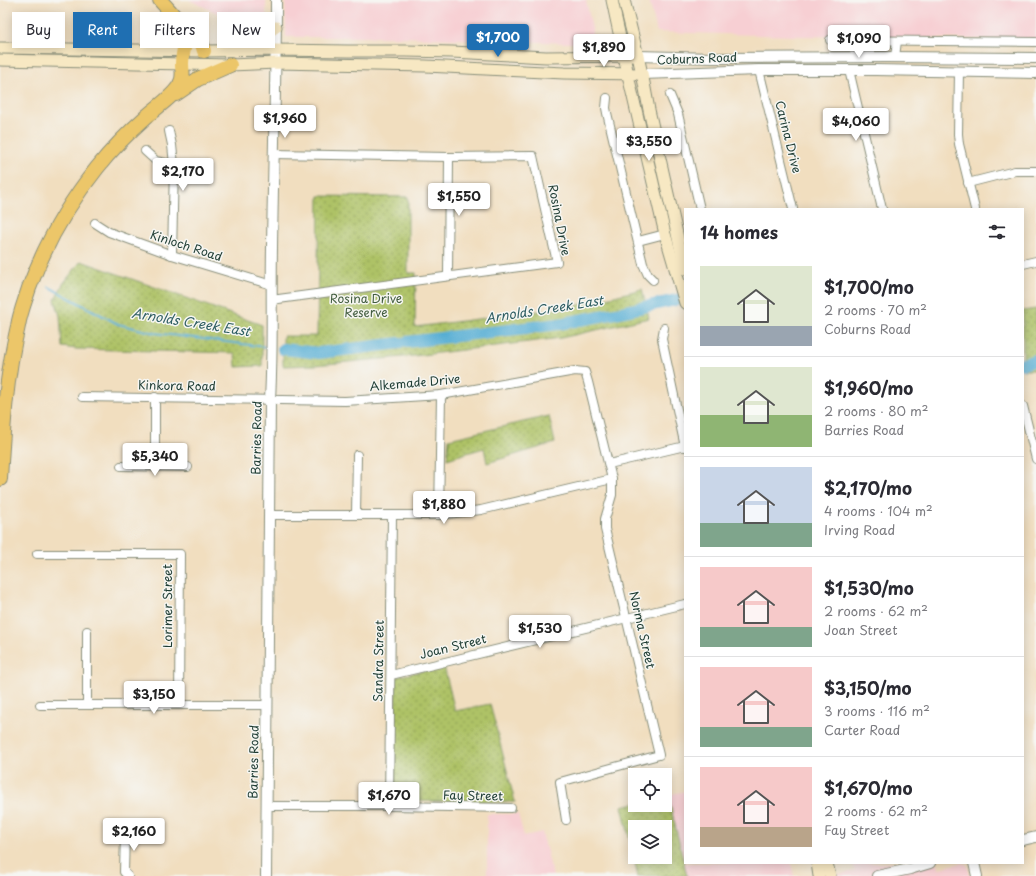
<!DOCTYPE html>
<html lang="en">
<head>
<meta charset="utf-8">
<style>
  body { margin:0; font-family:"Playpen Sans",sans-serif; background:#f2f2f3; color:#2b2b33; height:100vh; display:flex; flex-direction:column; font-size:15px; white-space:nowrap }
  * { box-sizing:border-box; margin:0 }
  p { font-size:13px; color:#7c7c81 }
  .icon { flex:none; width:22px; height:22px; fill:none; stroke:currentColor; stroke-width:2; stroke-linecap:round; stroke-linejoin:round }
  .map { position:relative; flex:1; overflow:hidden }
  .side { position:absolute; left:684px; top:208px; width:340px; height:656px; display:flex; flex-direction:column; background:#fff; border-radius:0px; box-shadow:0 2px 10px #0003 }
  .side>* { flex:none }
  .banner { position:absolute; left:12px; top:12px; width:380px; height:36px; display:flex; gap:8px }
  .controls { position:absolute; left:628px; top:768px; display:grid; gap:8px }
  .controls a { display:grid; place-items:center; width:44px; height:44px; border-radius:0px; background:#fff; box-shadow:0 2px 10px #0003; font-size:20px }
  .price { position:absolute; translate:-50% -34px; padding:0 9px; border-radius:4px; background:#fff; color:#222; font-size:13px; line-height:26px; filter:drop-shadow(0 1px 2px #0008) }
  .price::after { content:''; position:absolute; left:50%; top:24px; width:12px; height:9px; margin-left:-6px; background:inherit; clip-path:polygon(0 0,100% 0,50% 100%) }
  .price.active { background:#1f6fb2; color:#fff }
  ul { padding:0; list-style:none }
  li { display:flex; align-items:center; gap:12px; height:100px; padding:0 16px }
  li+li { border-top:1px solid #e1e1e2 }
  li span { display:grid; place-items:center; flex:none; width:112px; height:80px; border-radius:0px; color:#555 }
  li>.icon { margin-inline-start:auto }
  span .icon { width:48px; height:48px; fill:#fffc; stroke-width:1 }
  li b { font-size:17px }
  h2 { display:flex; justify-content:space-between; align-items:center; height:48px; padding:0 16px; font-size:17px }
  .chip { padding:0 14px; border-radius:0px; background:#fff; box-shadow:0 2px 10px #0003; font-size:14px; line-height:36px }
  .chip.active { background:#1f6fb2; color:#fff }
  .map>svg:first-child { display:block }
</style>
</head>
<body>
<div class="map">
<svg width="1036" height="876" viewBox="0 0 1036 876">
  <defs>
    <pattern id="grass-dots" width="8" height="8" patternUnits="userSpaceOnUse"><rect width="8" height="8" fill="#aec266"/><path d="M2 2h.1M6 6h.1" fill="none" stroke="#8d9f55" stroke-width="1.8" stroke-linecap="round"/></pattern>
  </defs>
  <rect width="100%" height="100%" fill="#f6f6f2"/>
  <filter id="ink" filterUnits="userSpaceOnUse"><feTurbulence type="fractalNoise" baseFrequency=".025" numOctaves="2"/><feDisplacementMap in="SourceGraphic" scale="8" xChannelSelector="R" yChannelSelector="G"/><feConvolveMatrix kernelMatrix="1 2 1 2 8 2 1 2 1" color-interpolation-filters="sRGB"/></filter>
  <filter id="wash" filterUnits="userSpaceOnUse"><feTurbulence type="fractalNoise" baseFrequency=".012" numOctaves="4" result="noise"/><feDisplacementMap in="SourceGraphic" scale="16" xChannelSelector="R" yChannelSelector="G"/><feGaussianBlur stdDeviation="0.9" result="paint"/><feColorMatrix in="noise" values="0 0 0 0 0 0 0 0 0 0 0 0 0 0 0 0 0 1.4 0 .05"/><feComposite in="paint" operator="in"/></filter>
  <g filter="url(#wash)">
    <rect width="100%" height="100%" fill="#f1debf"/>
    <!-- built -->
    <g fill="#f7cfd3">
      <polygon points="189,0 266,0 266,24 262,28 241,24"/>
      <polygon points="285,0 586,0 592,28 592,37 586,42 569,43 400,37 286,37"/>
      <polygon points="649,0 1036,0 1036,40 795,36 657,32"/>
      <polygon points="685,791 685,863 791,863 794,876 687,876 668,795"/>
      <polygon points="487,814 518,814 524,836 542,832 553,876 487,876"/>
      <polygon points="853,863 938,863 939,868 962,863 966,864 968,867 970,876 831,876 849,872 855,871"/>
    </g>
    <!-- grass -->
    <g fill="url(#grass-dots)" stroke="#66804d" fill-rule="evenodd">
      <polygon points="319,196 408,197 408,273 416,273 415,327 571,307 642,289 649,318 561,338 414,356 316,365 283,366 283,336 317,336"/>
      <polygon points="81,261 262,325 262,366 236,367 235,353 76,349 62,347 60,316 55,300 63,284"/>
      <polygon points="1036,309 1036,370 1023,370 1023,311"/>
      <polygon points="549,416 555,443 487,463 484,448 447,459 449,439"/>
      <polygon points="444,666 455,711 490,704 515,802 393,801 396,677"/>
      <path d="M668,795L687,876H638L622,806L635,803V805H665V796ZM635,827H665V857H635Z"/>
    </g>
    <g fill="none" stroke-linecap="round" stroke-linejoin="round">
      <!-- stream -->
      <g stroke="#57aed4" stroke-width="2">
        <polyline points="49,287 118,324 155,333 266,347"/>
        <polyline points="278,349 283,349"/>
      </g>
      <!-- river -->
      <g stroke="#57aed4" stroke-width="12">
        <polyline points="407,342 559,324 616,313 685,298"/>
        <polyline points="283,349 319,353 400,343"/>
        <polyline points="1023,364 1036,360"/>
      </g>
    </g>
  </g>
  <g filter="url(#ink)">
    <g fill="none" stroke-linecap="round" stroke-linejoin="round">
      <defs>
        <g id="minor">
          <polyline points="830,40 1036,42"/>
          <polyline points="895,57 897,41"/>
          <polyline points="759,70 793,209"/>
          <polyline points="849,70 882,209"/>
          <polyline points="959,72 958,134 959,144 975,209"/>
          <polyline points="670,95 678,114 700,209"/>
          <polyline points="607,98 606,108 607,113 643,264 648,275 653,280"/>
          <polyline points="169,131 172,145 174,165 172,255"/>
          <polyline points="145,151 156,161 174,165"/>
          <polyline points="968,183 1015,171 1036,171"/>
          <polyline points="95,223 109,232 172,255 272,285"/>
          <polyline points="638,241 665,234"/>
          <polyline points="1023,264 1036,261"/>
          <polyline points="448,276 449,157"/>
          <polyline points="271,300 557,262 533,156 449,157 273,154"/>
          <polyline points="664,328 662,339 685,447"/>
          <polyline points="82,397 345,401 441,395 575,371 585,372 588,382 612,479 612,495 605,519 605,529 659,755 560,782 566,820"/>
          <polyline points="1023,406 1036,459"/>
          <polyline points="609,464 685,446"/>
          <polyline points="121,466 188,467"/>
          <polyline points="155,467 155,397"/>
          <polyline points="269,515 439,515 481,510 612,479"/>
          <polyline points="356,515 357,455"/>
          <polyline points="439,515 441,395"/>
          <polyline points="37,554 180,554 179,704"/>
          <polyline points="391,675 685,604"/>
          <polyline points="40,705 268,705"/>
          <polyline points="87,705 87,631"/>
          <polyline points="266,806 389,806 511,808"/>
          <polyline points="389,806 392,515"/>
          <polyline points="125,834 124,872 128,876"/>
        </g>
        <g id="tertiary">
          <polyline points="638,56 713,58 886,57 1036,58"/>
          <polyline points="642,74 759,70 876,70 1036,73"/>
          <polyline points="1023,840 1036,837"/>
          <polyline points="974,863 977,876"/>
          <path d="M266,876L270,399C273,349 271,298 272,248C273,165 276,83 276,0"/>
          <polyline points="877,876 910,869 930,863"/>
        </g>
        <g id="secondary">
          <polyline points="612,0 630,84 665,234 685,303"/>
          <polyline points="624,0 638,56 644,83 649,110 685,269"/>
          <polyline points="234,45 253,42 259,39 276,27"/>
          <polyline points="0,48 204,51 276,50 348,51 406,51 452,52 546,57 638,56"/>
          <polyline points="0,60 230,65 276,63 426,66 564,73 642,74"/>
          <polyline points="817,863 819,876"/>
          <polyline points="827,863 830,876"/>
        </g>
        <g id="motorway">
          <path d="M179,20C180,21 185,22 186,23C194,28 202,42 204,51"/>
          <polyline points="176,94 198,79 230,65"/>
          <path d="M0,479C3,427 6,376 18,326C20,313 25,301 29,288C45,245 68,204 97,168C112,149 129,132 147,116C157,107 177,94 181,82C184,76 182,71 182,64C182,57 184,50 185,43C186,25 171,13 160,0"/>
        </g>
      </defs>
      <!-- minor casing -->
      <use href="#minor" stroke="#888e7a" stroke-width="10"/>
      <!-- tertiary casing -->
      <use href="#tertiary" stroke="#888e7a" stroke-width="12"/>
      <!-- secondary casing -->
      <use href="#secondary" stroke="#888e7a" stroke-width="13"/>
      <!-- motorway casing -->
      <use href="#motorway" stroke="#888e7a" stroke-width="16"/>
      <!-- minor -->
      <use href="#minor" stroke="#fff" stroke-width="8"/>
      <!-- tertiary -->
      <use href="#tertiary" stroke="#fff" stroke-width="10"/>
      <!-- secondary -->
      <use href="#secondary" stroke="#f7e8c3" stroke-width="11"/>
      <!-- motorway -->
      <use href="#motorway" stroke="#ecc669" stroke-width="14"/>
    </g>
  </g>
  <g text-anchor="middle" stroke-width="3" stroke-linejoin="round" paint-order="stroke">
    <!-- street labels -->
    <g font-size="12" fill="#1f3d34" stroke="#f6f6f2">
      <text transform="translate(697 59) rotate(-2)" y="4">Coburns Road</text>
      <text transform="translate(788 137) rotate(76)" y="4">Carina Drive</text>
      <text transform="translate(559 220) rotate(79)" y="4">Rosina Drive</text>
      <text transform="translate(186 246) rotate(18)" y="4">Kinloch Road</text>
      <text transform="translate(415 383) rotate(-5)" y="4">Alkemade Drive</text>
      <text transform="translate(177 386) rotate(1)" y="4">Kinkora Road</text>
      <text transform="translate(257 438) rotate(-89)" y="4">Barries Road</text>
      <text transform="translate(168 606) rotate(-90)" y="4">Lorimer Street</text>
      <text transform="translate(642 630) rotate(77)" y="4">Norma Street</text>
      <text transform="translate(453 647) rotate(-14)" y="4">Joan Street</text>
      <text transform="translate(379 661) rotate(-89)" y="4">Sandra Street</text>
      <text transform="translate(254 762) rotate(-89)" y="4">Barries Road</text>
      <text transform="translate(473 796) rotate(1)" y="4">Fay Street</text>
    </g>
    <!-- park labels -->
    <g font-size="12" fill="#435e40" stroke="#f6f6f2">
      <text x="366" y="303">Rosina Drive<tspan x="366" dy="14">Reserve</tspan></text>
    </g>
    <!-- water labels -->
    <g font-size="13" font-style="italic" fill="#305f64" stroke="#f6f6f2">
      <text transform="translate(544 309) rotate(-9)" y="5">Arnolds Creek East</text>
      <text transform="translate(191 322) rotate(9)" y="5">Arnolds Creek East</text>
    </g>
  </g>
</svg>
<div class="controls">
<a><svg class="icon" aria-label="locate" viewBox="0 0 24 24"><circle cx="12" cy="12" r="6"/><path d="M12 2v4M12 18v4M2 12h4M18 12h4"/></svg></a>
<a><svg class="icon" aria-label="layers" viewBox="0 0 24 24"><path d="M12 4l9 5-9 5-9-5zM3 14l9 5 9-5"/></svg></a>
</div>
<b class="price active" style="left:498px;top:58px">$1,700</b>
<b class="price" style="left:859px;top:59px">$1,090</b>
<b class="price" style="left:604px;top:68px">$1,890</b>
<b class="price" style="left:285px;top:139px">$1,960</b>
<b class="price" style="left:856px;top:142px">$4,060</b>
<b class="price" style="left:649px;top:162px">$3,550</b>
<b class="price" style="left:183px;top:192px">$2,170</b>
<b class="price" style="left:459px;top:217px">$1,550</b>
<b class="price" style="left:155px;top:477px">$5,340</b>
<b class="price" style="left:444px;top:525px">$1,880</b>
<b class="price" style="left:540px;top:649px">$1,530</b>
<b class="price" style="left:154px;top:715px">$3,150</b>
<b class="price" style="left:389px;top:816px">$1,670</b>
<b class="price" style="left:134px;top:852px">$2,160</b>
<div class="banner">
<a class="chip">Buy</a>
<a class="chip active">Rent</a>
<a class="chip">Filters</a>
<a class="chip">New</a>
</div>
<section class="side">
<h2>14 homes<svg class="icon" aria-label="filters" viewBox="0 0 24 24"><path d="M4 7h16M4 17h16"/><circle cx="9" cy="7" r="2"/><circle cx="15" cy="17" r="2"/></svg></h2>
<ul>
<li><span style="background:linear-gradient(#dfe7d0 75%,#9aa5b1 0)"><svg class="icon" aria-label="home" viewBox="0 0 24 24"><path d="M3 11l9-7 9 7M6 9v11h12V9"/></svg></span><div><b>$1,700/mo</b><p>2 rooms · 70 m²</p><p>Coburns Road</p></div></li>
<li><span style="background:linear-gradient(#dfe7d0 60%,#8fb573 0)"><svg class="icon" aria-label="home" viewBox="0 0 24 24"><path d="M3 11l9-7 9 7M6 9v11h12V9"/></svg></span><div><b>$1,960/mo</b><p>2 rooms · 80 m²</p><p>Barries Road</p></div></li>
<li><span style="background:linear-gradient(#c9d6e8 70%,#7fa58c 0)"><svg class="icon" aria-label="home" viewBox="0 0 24 24"><path d="M3 11l9-7 9 7M6 9v11h12V9"/></svg></span><div><b>$2,170/mo</b><p>4 rooms · 104 m²</p><p>Irving Road</p></div></li>
<li><span style="background:linear-gradient(#f6c9c9 75%,#7fa58c 0)"><svg class="icon" aria-label="home" viewBox="0 0 24 24"><path d="M3 11l9-7 9 7M6 9v11h12V9"/></svg></span><div><b>$1,530/mo</b><p>2 rooms · 62 m²</p><p>Joan Street</p></div></li>
<li><span style="background:linear-gradient(#f6c9c9 75%,#7fa58c 0)"><svg class="icon" aria-label="home" viewBox="0 0 24 24"><path d="M3 11l9-7 9 7M6 9v11h12V9"/></svg></span><div><b>$3,150/mo</b><p>3 rooms · 116 m²</p><p>Carter Road</p></div></li>
<li><span style="background:linear-gradient(#f6c9c9 75%,#b9a48a 0)"><svg class="icon" aria-label="home" viewBox="0 0 24 24"><path d="M3 11l9-7 9 7M6 9v11h12V9"/></svg></span><div><b>$1,670/mo</b><p>2 rooms · 62 m²</p><p>Fay Street</p></div></li>
</ul>
</section>
</div>
</body>
</html>
